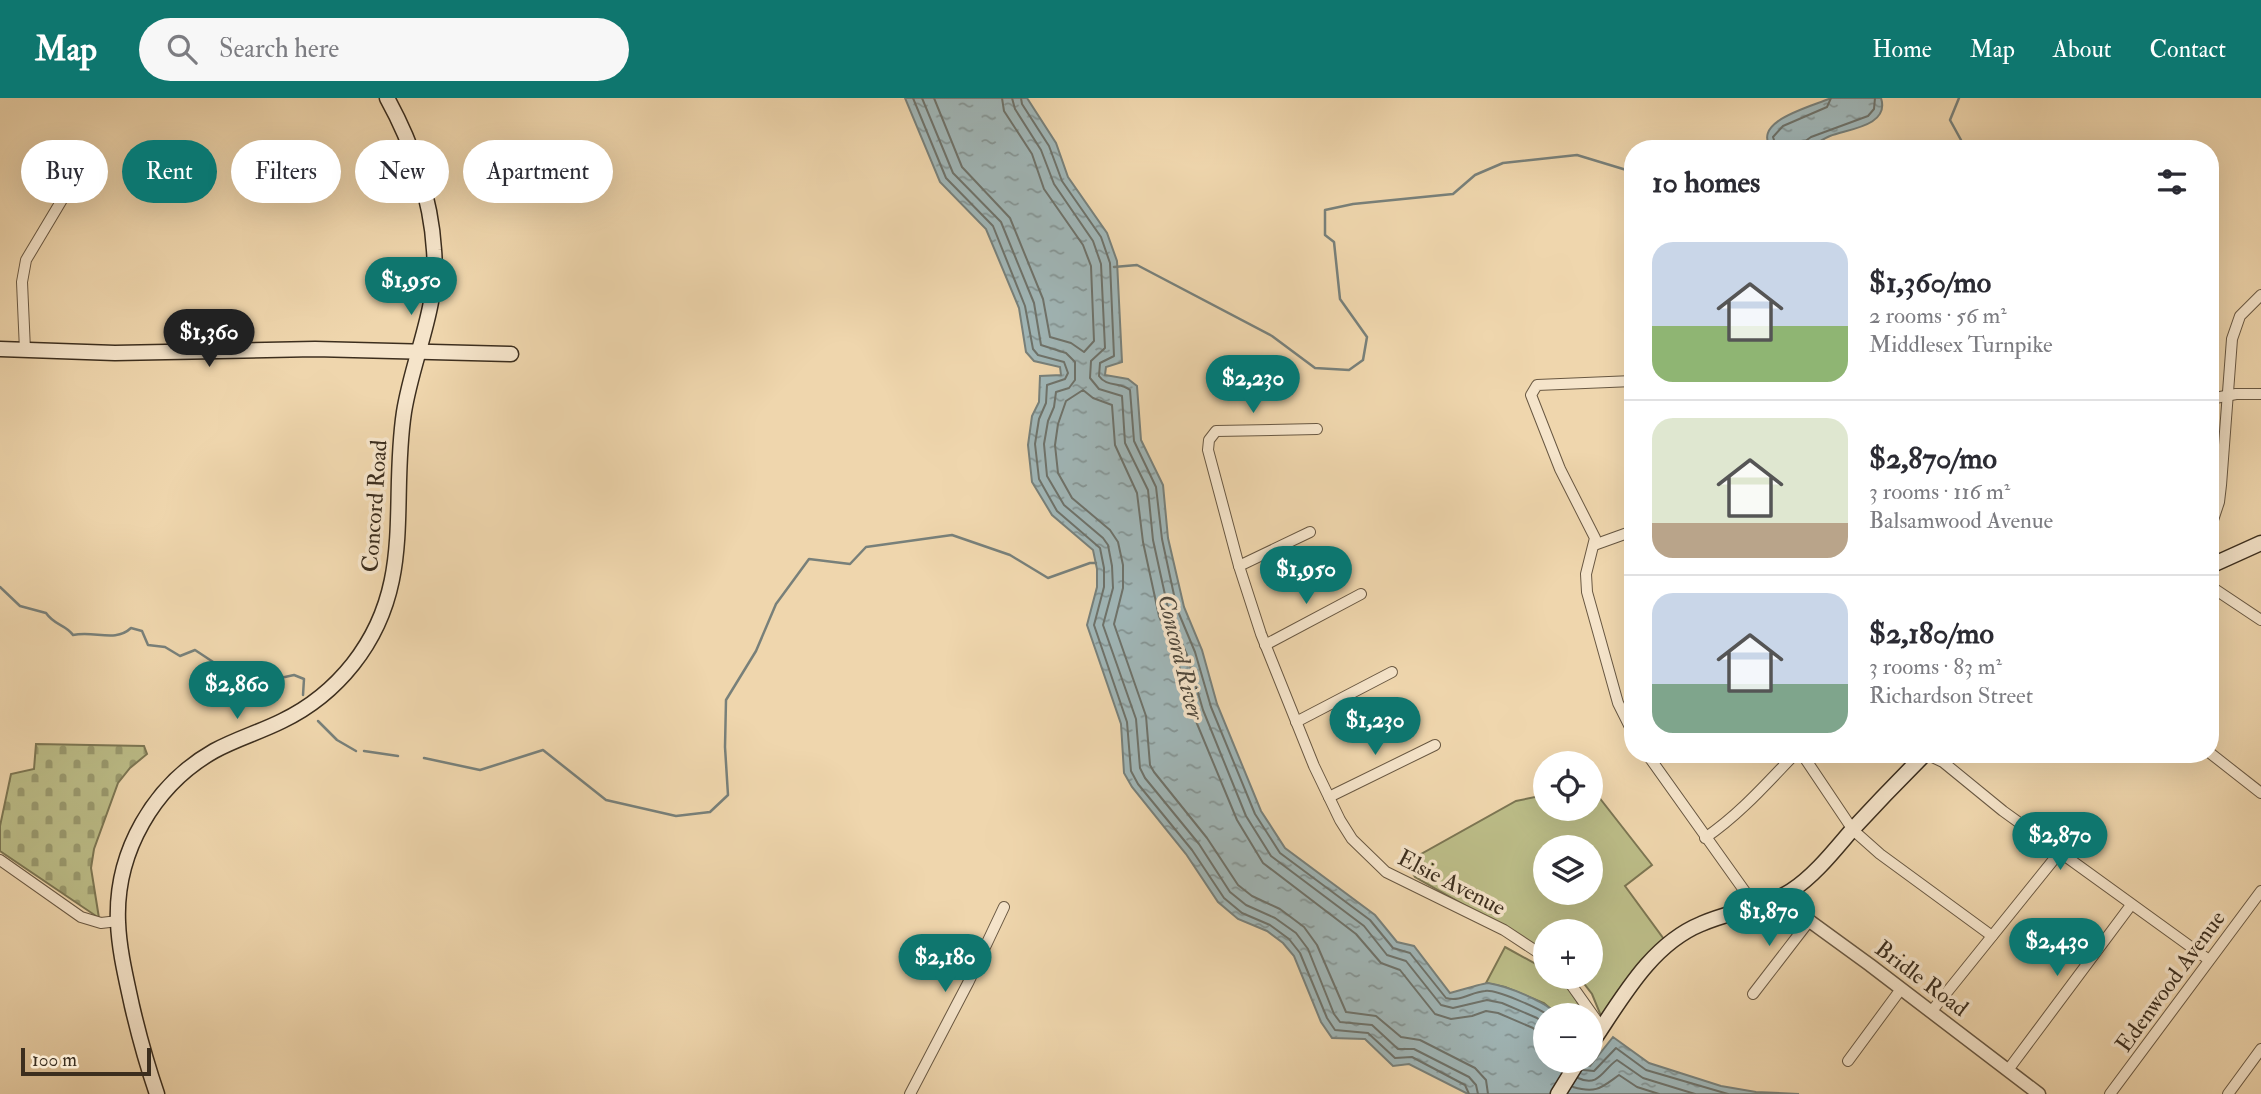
<!DOCTYPE html>
<html lang="en">
<head>
<meta charset="utf-8">
<style>
  body { margin:0; font-family:"IM FELL Double Pica",serif; background:#f7f7f7; color:#2b2b33; height:100vh; display:flex; flex-direction:column; font-size:26px; white-space:nowrap }
  * { box-sizing:border-box; margin:0 }
  p { font-size:23px; color:#7c7c81 }
  .icon { flex:none; width:38px; height:38px; fill:none; stroke:currentColor; stroke-width:2; stroke-linecap:round; stroke-linejoin:round }
  .map { position:relative; flex:1; overflow:hidden }
  .side { position:absolute; left:1624px; top:42px; width:595px; height:623px; display:flex; flex-direction:column; background:#fff; border-radius:28px; box-shadow:0 7px 28px #0002 }
  .side>* { flex:none }
  .top-card { position:absolute; left:21px; top:42px; width:665px; height:63px; display:flex; gap:14px }
  .fabs { position:absolute; left:1533px; top:653px; display:grid; gap:14px }
  .fabs a { display:grid; place-items:center; width:70px; height:70px; border-radius:50%; background:#fff; box-shadow:0 7px 28px #0002; font-size:35px }
  .scale { position:absolute; left:21px; bottom:18px; width:130px; box-sizing:border-box; padding-left:7px; border:4px solid #3c2e1e; border-top:0; font-size:19px; line-height:24px; white-space:nowrap; color:#3c2e1e; -webkit-text-stroke:5px #f5e4ca; paint-order:stroke }
  .price { position:absolute; translate:-50% -60px; padding:0 16px; border-radius:24px; background:#0f766e; color:#fff; font-size:23px; line-height:46px; filter:drop-shadow(0 2px 4px #0008) }
  .price::after { content:''; position:absolute; left:50%; top:42px; width:21px; height:16px; margin-left:-10px; background:inherit; clip-path:polygon(0 0,100% 0,50% 100%) }
  .price.on { background:#222; color:#fff }
  ul { padding:0; list-style:none }
  li { display:flex; align-items:center; gap:21px; height:175px; padding:0 28px }
  li+li { border-top:2px solid #e1e1e2 }
  li span { display:grid; place-items:center; flex:none; width:196px; height:140px; border-radius:21px; color:#555 }
  li>.icon { margin-inline-start:auto }
  span .icon { width:84px; height:84px; fill:#fffc; stroke-width:1 }
  li b { font-size:30px }
  h2 { display:flex; justify-content:space-between; align-items:center; height:84px; padding:0 28px; font-size:30px }
  .pill { padding:0 24px; border-radius:32px; background:#fff; box-shadow:0 7px 28px #0002; font-size:24px; line-height:63px }
  .pill.on { background:#0f766e; color:#fff }
  header { display:flex; align-items:center; gap:42px; box-sizing:border-box; height:98px; padding:0 35px; background:#0f766e; color:#fff }
  header strong { font-size:33px }
  nav { display:flex; gap:38px; margin-inline-start:auto; font-size:24px }
  .search { width:490px; height:63px; background:#f7f7f7; display:flex; align-items:center; gap:18px; box-sizing:border-box; padding:0 24px; border-radius:38px; color:#7c7c81; font-size:26px }
  .map>svg:first-child { display:block }
</style>
</head>
<body>
<header>
<strong>Map</strong>
<div class="search"><svg class="icon" aria-label="search" viewBox="0 0 24 24"><circle cx="10" cy="10" r="6"/><path d="M15 15l6 6"/></svg>Search here</div>
<nav><a>Home</a><a>Map</a><a>About</a><a>Contact</a></nav>
</header>
<div class="map">
<svg width="2261" height="996" viewBox="0 0 2261 996">
  <defs>
    <pattern id="cemetery-stones" width="16" height="16" patternUnits="userSpaceOnUse" patternTransform="scale(1.75)"><rect width="16" height="16" fill="#bcbd88"/><path d="M2 7V4a2 2 0 0 1 4 0v3zM10 15v-3a2 2 0 0 1 4 0v3z" fill="#9a9a6f"/></pattern>
    <pattern id="water-ripples" width="26" height="14" patternUnits="userSpaceOnUse" patternTransform="scale(1.75)"><rect width="26" height="14" fill="#a0b6b7"/><path d="M2 4q2-2 4 0t4 0M15 11q2-2 4 0t4 0" fill="none" stroke="#849494"/></pattern>
  </defs>
  <rect width="100%" height="100%" fill="#efd6ad"/>
  <filter id="stains"><feTurbulence type="fractalNoise" baseFrequency=".00286" numOctaves="4"/><feColorMatrix values="0 0 0 0 .2 0 0 0 0 .09 0 0 0 0 .02 0 0 0 .5 -.17"/></filter>
  <radialGradient id="worn" r=".72"><stop offset=".6" stop-color="#630" stop-opacity="0"/><stop offset="1" stop-color="#630" stop-opacity=".3"/></radialGradient>
  <!-- cemetery -->
  <polygon fill="url(#cemetery-stones)" stroke="#7c7653" stroke-width="2" points="36,646 144,648 147,656 130,670 118,685 94,751 91,770 99,820 0,753 0,728 11,676 34,671"/>
  <!-- park -->
  <g fill="#bcbd88" stroke="#7c7653" stroke-width="2" fill-rule="evenodd">
    <path d="M1591,689L1652,767L1625,788L1666,844L1601,918L1592,896L1579,879L1591,878V833H1545V853L1415,779L1409,769L1414,760L1516,703L1545,697V710H1591ZM1545,749H1591V794H1545Z"/>
    <path d="M1505,849L1545,871V878C1566,879 1576,900 1584,917H1558L1544,905L1505,889L1486,885Z"/>
  </g>
  <!-- water -->
  <g fill="url(#water-ripples)" stroke="#78807a" stroke-width="2">
    <path d="M905,0H1027L1056,45L1068,79L1107,135L1117,163L1122,264L1106,269L1105,277L1128,281L1137,288L1141,342L1163,387L1168,440L1184,509L1202,552L1217,606L1261,713L1285,750L1375,817L1397,844L1414,848L1450,895C1458,893 1484,885 1488,885C1507,888 1545,903 1558,917H1545V962L1579,963L1590,968L1613,939L1649,965L1721,988L1756,994L1799,996H1468L1409,966L1393,968L1365,941L1332,940L1321,924L1294,858L1283,845L1267,833L1238,821L1218,804L1186,756L1132,689L1124,675L1121,626L1087,527L1097,489V471L1093,452L1052,417L1032,384L1028,347L1032,318L1039,304L1040,278L1061,277L1060,269L1034,263L1026,254L1019,210L986,131L940,84Z"/>
    <path d="M1831,0H1881C1890,28 1848,31 1830,38C1822,41 1814,48 1806,51C1796,53 1782,51 1772,51C1749,23 1814,8 1831,0Z"/>
  </g>
  <g fill="none" stroke-linecap="round" stroke-linejoin="round">
    <!-- shore -->
    <g stroke="#6e726a" stroke-width="2">
      <polyline points="913,0 946,80 993,128 1025,208 1033,251 1038,257 1064,264 1068,275 1065,281 1047,287 1046,305 1039,321 1035,346 1039,381 1057,413 1100,450 1104,470 1104,489 1094,527 1127,624 1131,673 1138,686 1192,752 1224,800 1242,815 1270,827 1289,841 1300,855 1327,920 1335,932 1368,935 1395,960 1412,959 1465,987 1469,996"/>
      <polyline points="922,0 953,75 1001,124 1034,205 1041,247 1066,255 1075,264 1075,282 1069,290 1056,294 1054,309 1048,323 1044,346 1047,378 1064,407 1103,440 1108,447 1112,468 1113,490 1103,527 1136,621 1140,670 1145,680 1199,746 1230,794 1246,807 1275,820 1296,835 1308,851 1334,916 1340,924 1372,927 1398,951 1414,951 1469,979 1476,987 1478,996"/>
      <polyline points="934,0 962,69 1010,120 1043,201 1050,239 1071,245 1084,254 1094,243 1091,168 1083,147 1044,91 1032,56 1004,13 1002,0"/>
      <polyline points="1012,0 1015,11 1041,52 1054,86 1093,143 1101,166 1105,250 1091,263 1090,280 1099,291 1122,298 1125,345 1148,392 1153,442 1169,515 1187,557 1203,612 1246,718 1271,758 1364,828 1387,857 1406,863 1441,907 1453,910 1487,902 1502,905 1537,920 1545,926"/>
      <path d="M1021,0L1022,6L1049,48L1062,83L1101,139L1110,165L1114,258L1100,265L1099,278C1106,289 1121,284 1130,292L1134,343L1156,389L1162,441L1177,511L1195,554L1211,609L1255,716L1280,755L1370,822L1393,850L1410,855L1446,900C1461,904 1471,894 1485,893C1496,891 1538,910 1548,917"/>
      <polyline points="1777,51 1773,39 1783,28 1827,9 1831,0"/>
      <polyline points="1803,51 1804,44 1811,39 1868,18 1874,11 1875,0"/>
      <polyline points="1583,972 1594,973 1616,950 1646,972 1728,996"/>
      <path d="M1578,980C1599,990 1603,971 1617,962L1643,980L1695,996"/>
      <path d="M1573,989C1597,996 1602,989 1619,977L1637,989L1659,996"/>
      <polyline points="1488,996 1486,982 1475,970 1420,942 1401,939 1376,918 1346,914 1317,847 1304,829 1280,811 1252,798 1238,787 1207,740 1154,674 1150,667 1146,618 1114,526 1123,490 1123,467 1118,444 1110,432 1072,400 1058,375 1055,347 1058,326 1066,303 1083,292 1093,300 1112,307 1115,347 1137,395 1143,444 1159,518 1177,561 1193,616 1237,722 1263,765 1356,836 1381,865 1400,872 1435,916 1451,921 1472,918 1486,913 1498,915 1533,930 1545,940"/>
    </g>
    <!-- stream -->
    <g stroke="#78807a" stroke-width="2.5">
      <polyline points="1956,51 1961,42 1950,22 1959,0"/>
      <polyline points="1114,169 1137,167 1272,238 1315,270 1349,272 1363,262 1367,239 1340,201 1334,144 1325,137 1325,112 1353,106 1453,96 1475,77 1503,65 1577,57 1633,74"/>
      <path d="M0,489L20,508L46,515C55,528 65,526 73,537C94,532 115,545 131,530L142,533L148,547L165,549L180,558L195,552L248,587L294,577L304,581L303,597"/>
      <polyline points="318,623 337,642 356,653"/>
      <polyline points="364,653 398,658"/>
      <polyline points="424,660 480,672 543,652 606,702 676,718 710,714 728,697 725,649 726,602 756,553 776,506 809,461 850,466 866,449 952,437 1010,457 1048,480 1090,465 1096,465"/>
    </g>
    <defs>
      <g id="minor">
        <polyline points="25,252 22,184 26,162 75,80 84,73"/>
        <polyline points="1633,283 1537,287 1531,297 1560,371 1595,440 1586,476 1587,494 1618,605 1633,635"/>
        <polyline points="2210,301 2236,296 2261,296"/>
        <polyline points="1317,331 1216,333 1209,342 1208,352 1239,468 1261,536 1314,668 1340,722 1352,741 1386,774 1504,832 1545,859"/>
        <polyline points="2210,431 2219,404 2221,387 2232,241 2240,218 2261,197"/>
        <polyline points="1594,447 1633,433"/>
        <polyline points="1239,468 1310,434"/>
        <polyline points="2210,488 2261,522"/>
        <polyline points="1265,547 1361,496"/>
        <polyline points="1296,624 1392,574"/>
        <polyline points="2210,655 2261,695"/>
        <polyline points="1647,656 1756,809"/>
        <polyline points="1802,656 1853,732 1880,756 1992,838"/>
        <polyline points="1926,656 1943,664 2003,713 2209,862"/>
        <polyline points="1329,699 1435,647"/>
        <path d="M1705,740C1740,716 1766,686 1795,656"/>
        <polyline points="0,762 81,819 101,825 118,823"/>
        <polyline points="1565,878 1602,930"/>
        <polyline points="1753,896 1810,822"/>
        <polyline points="1931,914 2059,755"/>
        <polyline points="1848,963 1901,891"/>
        <polyline points="2008,972 2131,807"/>
        <polyline points="910,996 968,885 1004,809"/>
        <polyline points="2110,996 2261,793"/>
        <polyline points="2228,996 2261,951"/>
      </g>
      <polyline id="tertiary" points="1778,800 1870,867 2039,996"/>
      <g id="secondary">
        <polyline points="0,251 115,255 315,251 511,256"/>
        <polyline points="2210,468 2261,445"/>
        <path d="M1591,946C1621,902 1650,847 1701,826C1730,813 1764,810 1791,793C1814,778 1833,754 1851,733C1875,707 1900,681 1925,656"/>
        <path d="M157,996C147,967 139,938 132,908C126,880 119,852 118,824C115,754 154,687 214,653C236,641 260,634 282,623C309,610 334,590 353,566C416,486 390,406 404,314C413,258 439,209 434,152C431,100 412,45 387,0"/>
        <polyline points="1558,996 1579,962"/>
      </g>
    </defs>
    <!-- minor casing -->
    <use href="#minor" stroke="#695842" stroke-width="12"/>
    <!-- tertiary casing -->
    <use href="#tertiary" stroke="#695842" stroke-width="15"/>
    <!-- secondary casing -->
    <use href="#secondary" stroke="#3c2e1e" stroke-width="17"/>
    <!-- minor -->
    <use href="#minor" stroke="#f5e4ca" stroke-width="10"/>
    <!-- tertiary -->
    <use href="#tertiary" stroke="#f5e4ca" stroke-width="12"/>
    <!-- secondary -->
    <use href="#secondary" stroke="#f5e4ca" stroke-width="14"/>
  </g>
  <g text-anchor="middle" stroke-width="7" stroke-linejoin="round" paint-order="stroke">
    <!-- street labels -->
    <g font-size="23" fill="#3c2e1e" stroke="#f5e4ca">
      <text transform="translate(374 408) rotate(-86)" y="8">Concord Road</text>
      <text transform="translate(1452 784) rotate(27)" y="8">Elsie Avenue</text>
      <text transform="translate(1922 880) rotate(37)" y="8">Bridle Road</text>
      <text transform="translate(2170 883) rotate(-54)" y="8">Edenwood Avenue</text>
    </g>
    <!-- water labels -->
    <g font-size="24" font-style="italic" fill="#50493d" stroke="#f5e4ca">
      <text transform="translate(1181 559) rotate(76)" y="8">Concord River</text>
    </g>
  </g>
  <rect width="100%" height="100%" filter="url(#stains)"/>
  <rect width="100%" height="100%" fill="url(#worn)"/>
</svg>
<div class="fabs">
<a><svg class="icon" aria-label="locate" viewBox="0 0 24 24"><circle cx="12" cy="12" r="6"/><path d="M12 2v4M12 18v4M2 12h4M18 12h4"/></svg></a>
<a><svg class="icon" aria-label="layers" viewBox="0 0 24 24"><path d="M12 4l9 5-9 5-9-5zM3 14l9 5 9-5"/></svg></a>
<a>+</a>
<a>−</a>
</div>
<div class="scale">100 m</div>
<b class="price" style="left:411px;top:219px">$1,950</b>
<b class="price on" style="left:209px;top:271px">$1,360</b>
<b class="price" style="left:1253px;top:317px">$2,230</b>
<b class="price" style="left:1306px;top:508px">$1,950</b>
<b class="price" style="left:237px;top:623px">$2,860</b>
<b class="price" style="left:1375px;top:659px">$1,230</b>
<b class="price" style="left:2060px;top:774px">$2,870</b>
<b class="price" style="left:1769px;top:850px">$1,870</b>
<b class="price" style="left:2057px;top:880px">$2,430</b>
<b class="price" style="left:945px;top:896px">$2,180</b>
<div class="top-card">
<a class="pill">Buy</a>
<a class="pill on">Rent</a>
<a class="pill">Filters</a>
<a class="pill">New</a>
<a class="pill">Apartment</a>
</div>
<section class="side">
<h2>10 homes<svg class="icon" aria-label="filters" viewBox="0 0 24 24"><path d="M4 7h16M4 17h16"/><circle cx="9" cy="7" r="2"/><circle cx="15" cy="17" r="2"/></svg></h2>
<ul>
<li><span style="background:linear-gradient(#c9d6e8 60%,#8fb573 0)"><svg class="icon" aria-label="home" viewBox="0 0 24 24"><path d="M3 11l9-7 9 7M6 9v11h12V9"/></svg></span><div><b>$1,360/mo</b><p>2 rooms · 56 m²</p><p>Middlesex Turnpike</p></div></li>
<li><span style="background:linear-gradient(#dfe7d0 75%,#b9a48a 0)"><svg class="icon" aria-label="home" viewBox="0 0 24 24"><path d="M3 11l9-7 9 7M6 9v11h12V9"/></svg></span><div><b>$2,870/mo</b><p>3 rooms · 116 m²</p><p>Balsamwood Avenue</p></div></li>
<li><span style="background:linear-gradient(#c9d6e8 65%,#7fa58c 0)"><svg class="icon" aria-label="home" viewBox="0 0 24 24"><path d="M3 11l9-7 9 7M6 9v11h12V9"/></svg></span><div><b>$2,180/mo</b><p>3 rooms · 83 m²</p><p>Richardson Street</p></div></li>
</ul>
</section>
</div>
</body>
</html>
